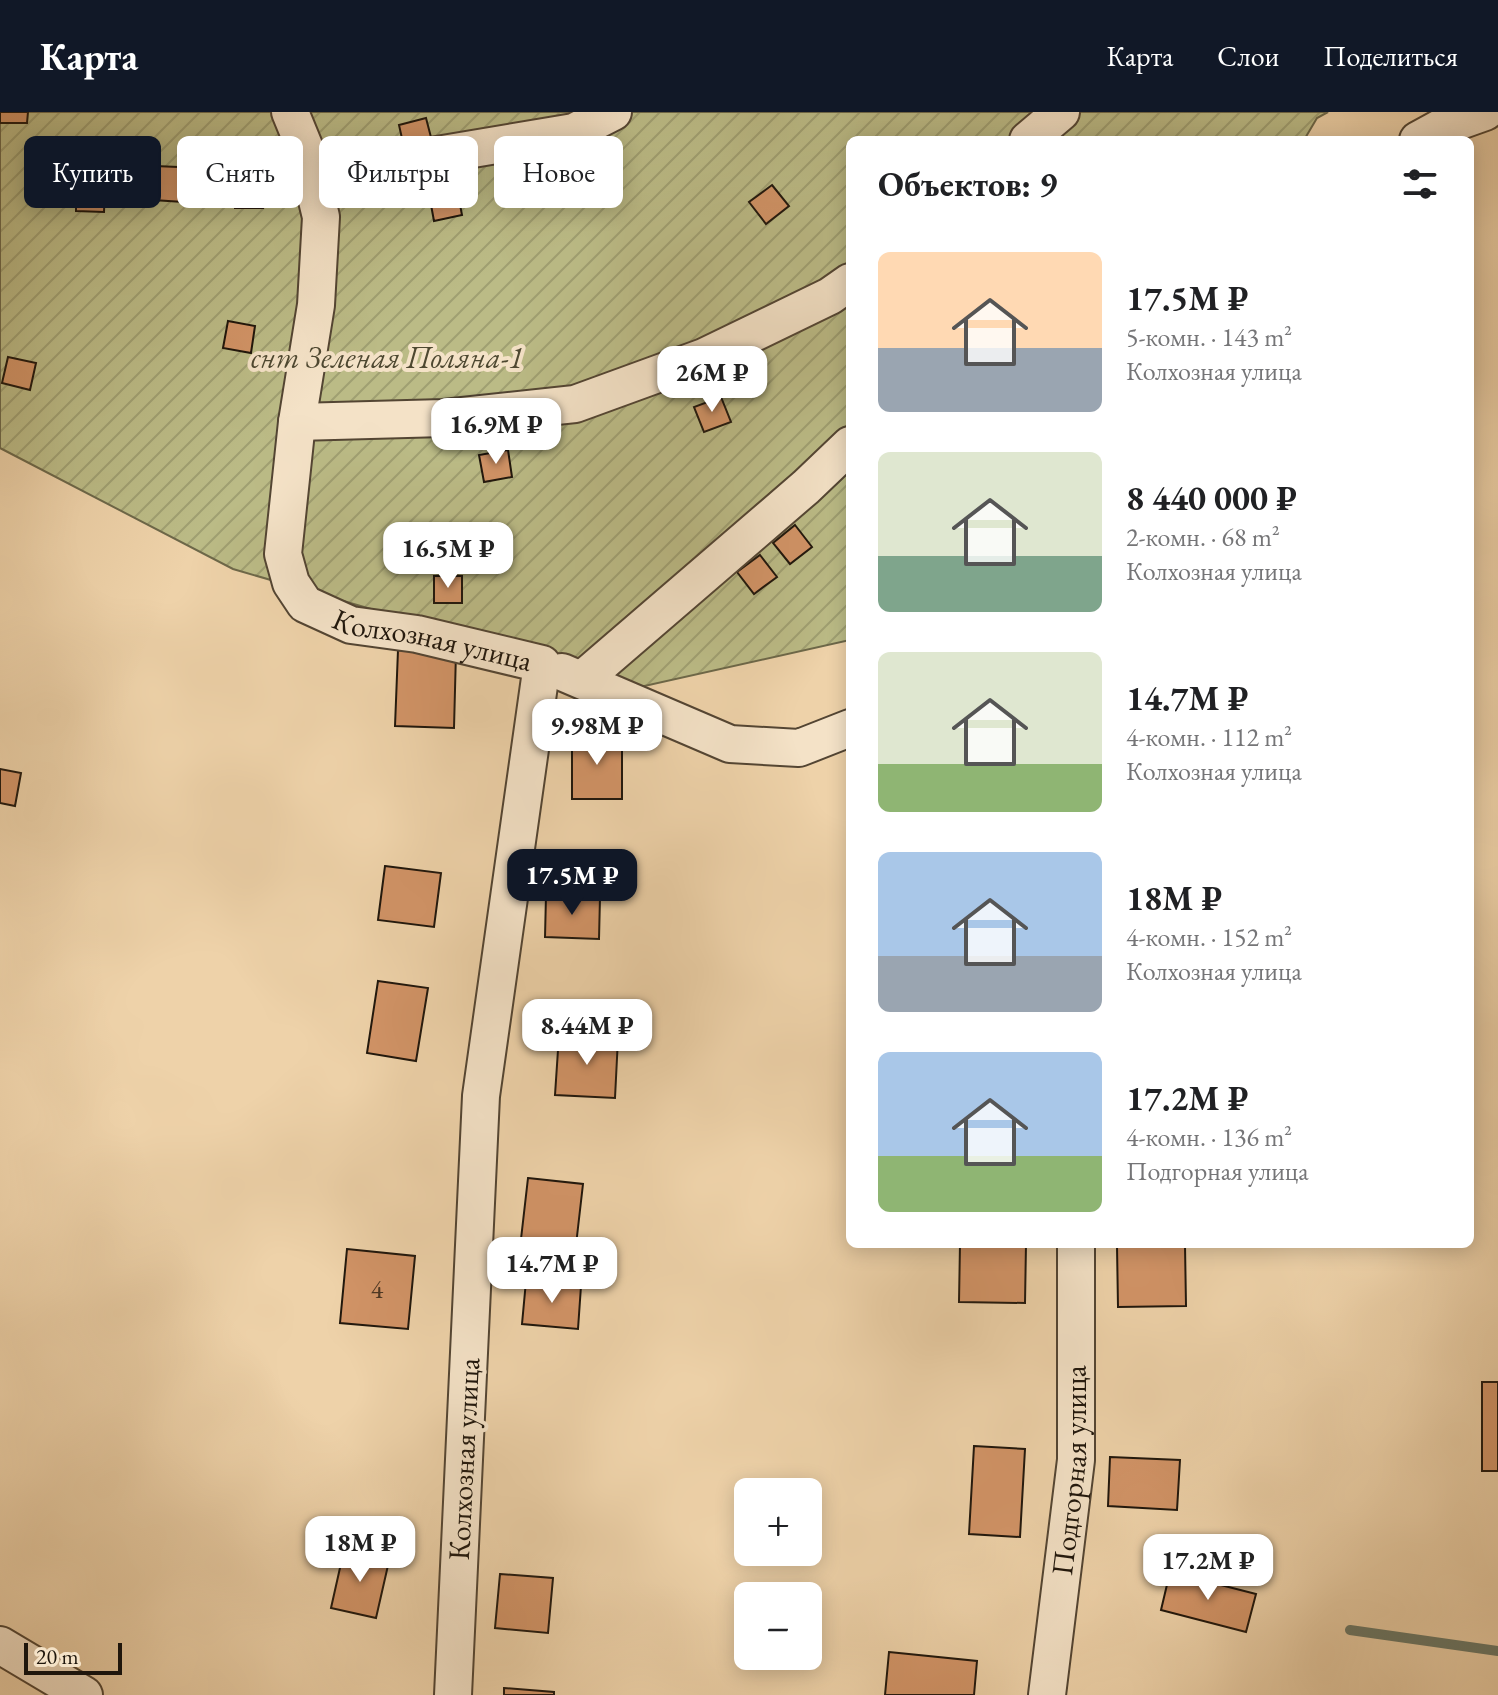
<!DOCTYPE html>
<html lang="ru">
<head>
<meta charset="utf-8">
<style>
  body { margin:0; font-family:"EB Garamond",serif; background:#f6f6f6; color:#202124; height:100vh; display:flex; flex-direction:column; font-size:30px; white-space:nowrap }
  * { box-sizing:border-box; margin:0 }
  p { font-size:26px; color:#757577 }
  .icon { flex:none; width:44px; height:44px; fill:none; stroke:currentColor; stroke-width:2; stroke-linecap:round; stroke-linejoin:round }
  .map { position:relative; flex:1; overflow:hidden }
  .details { position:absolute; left:846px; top:24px; width:628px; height:1112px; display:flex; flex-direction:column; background:#fff; border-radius:12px; box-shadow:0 4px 20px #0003 }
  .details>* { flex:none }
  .top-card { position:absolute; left:24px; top:24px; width:702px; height:72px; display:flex; gap:16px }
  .controls { position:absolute; left:734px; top:1366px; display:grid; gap:16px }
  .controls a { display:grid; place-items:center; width:88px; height:88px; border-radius:12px; background:#fff; box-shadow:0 4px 20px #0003; font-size:40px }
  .scale { position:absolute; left:24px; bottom:20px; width:98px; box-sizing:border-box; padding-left:8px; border:4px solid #1f160c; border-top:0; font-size:22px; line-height:28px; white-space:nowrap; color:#1f160c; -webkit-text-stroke:6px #f4e2c7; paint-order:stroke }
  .price { position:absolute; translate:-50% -68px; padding:0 18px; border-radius:16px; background:#fff; color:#222; font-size:26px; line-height:52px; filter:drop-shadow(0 2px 4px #0008) }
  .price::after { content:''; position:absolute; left:50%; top:48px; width:24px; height:18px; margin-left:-12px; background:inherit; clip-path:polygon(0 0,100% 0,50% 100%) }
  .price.on { background:#111827; color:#fff }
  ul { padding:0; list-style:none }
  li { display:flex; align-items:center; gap:24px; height:200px; padding:0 32px }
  li span { display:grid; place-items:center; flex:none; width:224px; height:160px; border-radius:12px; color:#555 }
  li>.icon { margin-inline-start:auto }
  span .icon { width:96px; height:96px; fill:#fffc; stroke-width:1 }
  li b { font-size:34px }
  h2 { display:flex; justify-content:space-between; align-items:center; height:96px; padding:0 32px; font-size:34px }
  .chip { padding:0 28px; border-radius:12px; background:#fff; box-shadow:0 4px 20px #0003; font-size:28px; line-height:72px }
  .chip.on { background:#111827; color:#fff }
  header { display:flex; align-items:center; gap:48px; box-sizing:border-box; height:112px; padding:0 40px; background:#111827; color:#fff }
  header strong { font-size:38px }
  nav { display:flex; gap:44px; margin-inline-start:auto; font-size:28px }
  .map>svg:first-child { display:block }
</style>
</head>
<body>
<header>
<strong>Карта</strong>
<nav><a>Карта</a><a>Слои</a><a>Поделиться</a></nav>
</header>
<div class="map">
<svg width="1498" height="1583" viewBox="0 0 1498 1583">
  <defs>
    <pattern id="garden-furrows" width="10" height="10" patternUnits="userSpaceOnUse" patternTransform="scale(2)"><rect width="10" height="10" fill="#bbbb86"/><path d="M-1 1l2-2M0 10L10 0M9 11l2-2" fill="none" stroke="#a0a072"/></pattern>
  </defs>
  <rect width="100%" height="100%" fill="#eed2a9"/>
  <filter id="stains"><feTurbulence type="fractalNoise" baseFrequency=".0025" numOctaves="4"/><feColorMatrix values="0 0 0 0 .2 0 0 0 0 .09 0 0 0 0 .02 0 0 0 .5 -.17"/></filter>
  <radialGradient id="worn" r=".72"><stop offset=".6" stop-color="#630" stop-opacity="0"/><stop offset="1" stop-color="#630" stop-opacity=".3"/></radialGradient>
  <!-- garden -->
  <polygon fill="url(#garden-furrows)" stroke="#6d6849" stroke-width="2" points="0,0 1328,0 1317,6 1304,28 850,28 850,528 640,575 233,457 0,336"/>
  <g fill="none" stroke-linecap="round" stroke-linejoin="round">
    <!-- stream -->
    <polyline stroke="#697767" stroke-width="10" points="1350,1518 1498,1539"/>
  </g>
  <!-- building -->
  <g fill="#d29467" stroke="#1f160c" stroke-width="2">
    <polygon points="0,0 28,0 27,11 0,11"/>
    <polygon points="426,6 433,33 405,40 399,13"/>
    <polygon points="155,54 201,56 199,91 153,88"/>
    <polygon points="543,59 549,85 521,91 515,64"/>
    <polygon points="235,68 264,69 263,96 235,96"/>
    <polygon points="76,72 105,73 104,100 76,99"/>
    <polygon points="772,73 789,94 766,112 749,90"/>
    <polygon points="457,77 462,103 434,109 429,82"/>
    <polygon points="228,209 255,214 251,241 223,236"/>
    <polygon points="8,245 36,251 30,278 2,271"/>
    <polygon points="721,285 731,310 704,320 694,295"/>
    <polygon points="508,338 512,365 484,370 479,343"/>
    <polygon points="795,413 812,435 790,452 773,431"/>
    <polygon points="760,443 777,465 754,482 737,460"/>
    <rect x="434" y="464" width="28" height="27"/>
    <polygon points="398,538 456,540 454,616 395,614"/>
    <rect x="572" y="623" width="50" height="64"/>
    <polygon points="0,657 21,661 15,694 0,691"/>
    <polygon points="385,754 441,761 434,815 378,808"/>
    <polygon points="546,783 600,785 599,827 545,825"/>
    <polygon points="378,869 428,876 416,949 367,941"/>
    <polygon points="559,923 618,926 615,986 555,983"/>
    <polygon points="528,1066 583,1072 576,1133 521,1127"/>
    <polygon points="960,1132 1026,1132 1025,1191 959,1190"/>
    <polygon points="1185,1133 1186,1194 1118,1195 1117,1134"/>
    <polygon points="347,1137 415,1144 408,1217 340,1211"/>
    <polygon points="526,1169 581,1174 578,1217 522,1212"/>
    <rect x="1482" y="1270" width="16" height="89"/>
    <polygon points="974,1334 1025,1337 1020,1425 969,1422"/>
    <polygon points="1110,1345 1180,1348 1177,1398 1108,1394"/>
    <polygon points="344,1438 389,1449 376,1506 331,1496"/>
    <polygon points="1170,1460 1256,1482 1246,1520 1161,1498"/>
    <polygon points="500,1462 553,1466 548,1521 495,1516"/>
    <polygon points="889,1540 977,1549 974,1583 885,1583"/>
    <polygon points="504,1576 554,1580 554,1583 504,1583"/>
  </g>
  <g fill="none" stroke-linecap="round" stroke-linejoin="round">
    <defs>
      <g id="street">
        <path id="s1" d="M290,0L304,34L321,105L316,193L297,310L283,442L291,471L305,492L351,513L417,522L542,552L481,984L453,1583"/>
        <polyline points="1028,28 1061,0"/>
        <polyline points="1418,28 1440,16 1485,0"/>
        <polyline points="312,64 574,20 613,0"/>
        <polyline points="297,310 444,306 575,292 704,245 830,184 850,170"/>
        <polyline points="562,560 730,632 799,636 850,616"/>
        <polyline points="583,567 806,375 850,333"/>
        <polyline points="0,1533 84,1583"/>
        <path id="s2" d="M1047,1583L1076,1348V1132"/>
      </g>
    </defs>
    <!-- street casing -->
    <use href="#street" stroke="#534533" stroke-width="40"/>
    <!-- street -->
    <use href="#street" stroke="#f4e2c7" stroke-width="36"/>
  </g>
  <g text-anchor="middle" stroke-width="8" stroke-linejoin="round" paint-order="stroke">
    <!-- number labels -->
    <g font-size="26" fill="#4c3623">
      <text x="377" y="1186">4</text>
    </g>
    <!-- park labels -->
    <g font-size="30" font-style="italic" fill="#4e4831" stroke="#f4e2c7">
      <text x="387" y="256">снт Зеленая Поляна-1</text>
    </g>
    <!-- street labels -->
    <g font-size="30" fill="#1f160c" stroke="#f4e2c7">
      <text dy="10" stroke="none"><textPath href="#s1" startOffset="638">Колхозная улица</textPath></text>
      <text transform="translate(464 1347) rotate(-87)" y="10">Колхозная улица</text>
      <text dy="10" stroke="none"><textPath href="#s2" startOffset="226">Подгорная улица</textPath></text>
    </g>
  </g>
  <rect width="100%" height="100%" filter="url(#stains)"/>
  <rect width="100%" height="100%" fill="url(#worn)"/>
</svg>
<div class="controls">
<a>+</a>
<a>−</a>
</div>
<div class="scale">20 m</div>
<b class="price" style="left:712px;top:302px">26M ₽</b>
<b class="price" style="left:496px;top:354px">16.9M ₽</b>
<b class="price" style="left:448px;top:478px">16.5M ₽</b>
<b class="price" style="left:597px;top:655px">9.98M ₽</b>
<b class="price on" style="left:572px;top:805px">17.5M ₽</b>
<b class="price" style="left:587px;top:955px">8.44M ₽</b>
<b class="price" style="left:552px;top:1193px">14.7M ₽</b>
<b class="price" style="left:360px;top:1472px">18M ₽</b>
<b class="price" style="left:1208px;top:1490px">17.2M ₽</b>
<div class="top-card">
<a class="chip on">Купить</a>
<a class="chip">Снять</a>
<a class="chip">Фильтры</a>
<a class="chip">Новое</a>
</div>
<section class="details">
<h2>Объектов: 9<svg class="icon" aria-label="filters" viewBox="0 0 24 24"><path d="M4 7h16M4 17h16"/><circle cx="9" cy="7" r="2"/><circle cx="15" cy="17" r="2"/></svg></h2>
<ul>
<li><span style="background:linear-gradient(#ffd9b3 60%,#9aa5b1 0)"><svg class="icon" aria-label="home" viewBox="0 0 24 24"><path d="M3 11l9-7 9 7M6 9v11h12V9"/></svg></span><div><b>17.5M ₽</b><p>5-комн. · 143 m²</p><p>Колхозная улица</p></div></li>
<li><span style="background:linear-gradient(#dfe7d0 65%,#7fa58c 0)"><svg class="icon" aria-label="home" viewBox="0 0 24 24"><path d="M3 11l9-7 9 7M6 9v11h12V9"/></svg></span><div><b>8 440 000 ₽</b><p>2-комн. · 68 m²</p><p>Колхозная улица</p></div></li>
<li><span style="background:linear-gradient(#dfe7d0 70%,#8fb573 0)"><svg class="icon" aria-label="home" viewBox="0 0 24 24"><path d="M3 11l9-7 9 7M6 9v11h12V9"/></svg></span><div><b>14.7M ₽</b><p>4-комн. · 112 m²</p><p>Колхозная улица</p></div></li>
<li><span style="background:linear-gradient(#a9c7e8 65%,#9aa5b1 0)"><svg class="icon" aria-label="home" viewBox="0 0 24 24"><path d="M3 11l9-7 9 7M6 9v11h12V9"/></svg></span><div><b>18M ₽</b><p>4-комн. · 152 m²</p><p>Колхозная улица</p></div></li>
<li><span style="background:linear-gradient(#a9c7e8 65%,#8fb573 0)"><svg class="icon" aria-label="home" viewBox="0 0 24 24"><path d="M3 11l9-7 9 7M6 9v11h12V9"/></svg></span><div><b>17.2M ₽</b><p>4-комн. · 136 m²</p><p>Подгорная улица</p></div></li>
</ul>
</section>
</div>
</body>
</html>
